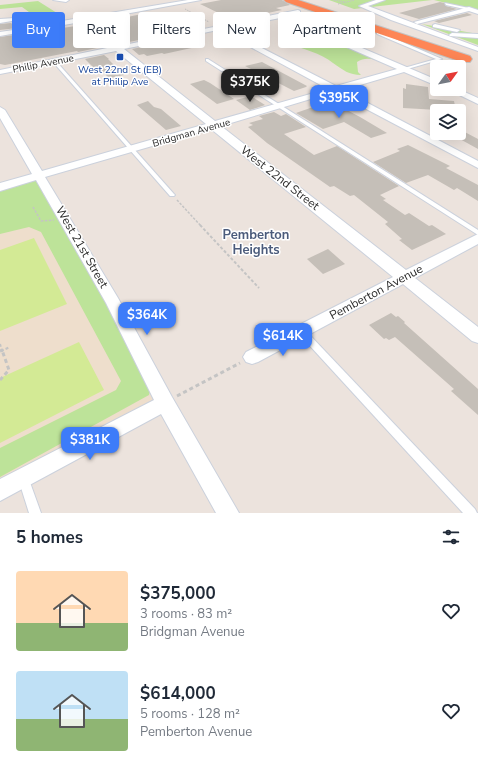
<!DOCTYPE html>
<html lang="en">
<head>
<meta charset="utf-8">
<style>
  body { margin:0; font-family:"Nunito Sans",sans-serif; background:#f6f6f7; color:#1f2937; height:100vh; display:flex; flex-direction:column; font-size:15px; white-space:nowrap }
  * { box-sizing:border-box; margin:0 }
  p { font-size:13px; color:#747a83 }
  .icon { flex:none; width:22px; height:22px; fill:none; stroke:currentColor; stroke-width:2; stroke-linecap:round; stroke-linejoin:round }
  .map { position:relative; height:513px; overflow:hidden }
  .sheet { display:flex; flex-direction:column; background:#fff; flex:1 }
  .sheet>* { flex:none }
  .guide { position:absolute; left:12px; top:12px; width:454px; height:36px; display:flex; gap:8px }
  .needle { width:26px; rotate:57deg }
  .fabs { position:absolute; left:430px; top:60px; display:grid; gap:8px }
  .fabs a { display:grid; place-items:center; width:36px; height:36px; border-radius:4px; background:#fff; box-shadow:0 4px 16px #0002; font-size:20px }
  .price { position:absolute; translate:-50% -34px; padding:0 9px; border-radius:8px; background:#3d7cf9; color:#fff; font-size:13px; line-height:26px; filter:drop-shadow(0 1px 2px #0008) }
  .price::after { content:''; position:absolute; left:50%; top:24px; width:12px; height:9px; margin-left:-6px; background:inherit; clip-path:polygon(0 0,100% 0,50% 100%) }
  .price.on { background:#222; color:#fff }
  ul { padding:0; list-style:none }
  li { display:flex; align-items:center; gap:12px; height:100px; padding:0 16px }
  li span { display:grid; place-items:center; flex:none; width:112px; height:80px; border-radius:4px; color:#555 }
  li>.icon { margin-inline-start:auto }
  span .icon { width:48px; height:48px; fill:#fffc; stroke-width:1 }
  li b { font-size:17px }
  h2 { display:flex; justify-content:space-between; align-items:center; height:48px; padding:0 16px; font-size:17px }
  .chip { padding:0 14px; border-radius:4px; background:#fff; box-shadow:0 4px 16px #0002; font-size:14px; line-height:36px }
  .chip.on { background:#3d7cf9; color:#fff }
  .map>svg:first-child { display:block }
</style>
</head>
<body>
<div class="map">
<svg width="478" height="513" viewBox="0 0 478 513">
  <rect width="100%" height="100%" fill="#ece3dd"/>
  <!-- education -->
  <polygon fill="#eedecc" points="36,177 165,396 0,482 0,188"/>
  <!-- green -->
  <g fill="#bde399">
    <polygon points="329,0 432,0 354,9"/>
    <polygon points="434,0 478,0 478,11"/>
    <polygon points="38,1 57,13 43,22 22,7 0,9 0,5"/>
    <path d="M319,24L325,26L336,34L379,57L376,60C369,58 363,58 357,62L358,72L361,75C349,75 343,70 333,63C321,53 302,49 287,43L286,41L291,36L308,32L303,28L305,26Z"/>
    <polygon points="422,24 478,34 478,45"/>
    <polygon points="36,180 152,380 149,395 0,477 0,448 116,390 121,381 41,232 29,227 0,234 0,190"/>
  </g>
  <!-- pitch -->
  <g fill="#d3ea95">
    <polygon points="34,238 67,304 0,331 0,250"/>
    <polygon points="79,342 104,390 0,443 0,378"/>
  </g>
  <!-- building -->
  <g fill="#c5bfb8">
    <polygon points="221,0 282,0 290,5 276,8 282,10 233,20 200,4"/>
    <polygon points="440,2 444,3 446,6 457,9 419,19 399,13"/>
    <polygon points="467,13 472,15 439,23 434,21"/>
    <polygon points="142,14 174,33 124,43 122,41 117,42 93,24"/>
    <polygon points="11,23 17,28 0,30 0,24"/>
    <polygon points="83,25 106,44 95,47 97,48 78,52 77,51 5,65 0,64 0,37"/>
    <polygon points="182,39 196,47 164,54 162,53 147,56 144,54 139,55 132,49"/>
    <polygon points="104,55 109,59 108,59 124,75 109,78 103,72 99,73 85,59"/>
    <polygon points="262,62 307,86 306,87 294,91 245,66"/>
    <polygon points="204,80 210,83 234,99 217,104 190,84"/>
    <polygon points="406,84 428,87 429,99 454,101 456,111 403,108 403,88 406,89"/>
    <polygon points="251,96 265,105 250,110 236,100"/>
    <polygon points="148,101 154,107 161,109 181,126 166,130 137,105"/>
    <polygon points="330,101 360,117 387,133 371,138 344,122 323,129 296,113"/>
    <polygon points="274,112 281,116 286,114 306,127 284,134 314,155 337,146 399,186 380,195 386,199 383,200 405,215 409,213 429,226 432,225 446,234 412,250 399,240 402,239 385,224 388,222 354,195 350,196 334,186 330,187 267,143 248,127 253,125 249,123 263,119 259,116"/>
    <polygon points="459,129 478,139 478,149 449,133 459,133"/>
    <polygon points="408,145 450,166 446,168 478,185 478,201 457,188 454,190 428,175 406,183 373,162 400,151 397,149"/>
    <polygon points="328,249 345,264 323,274 307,259"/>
    <polygon points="391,313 396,317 398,316 405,322 404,323 478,389 478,415 451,391 454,389 395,337 389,340 386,338 384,339 369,325"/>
  </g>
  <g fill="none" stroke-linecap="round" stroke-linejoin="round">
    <defs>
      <g id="lane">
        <polygon points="445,3 469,8 471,9 469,10 446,5"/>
        <polygon points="377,32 379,32 442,59 404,70 404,68 436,59 377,34"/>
        <polygon points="206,59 208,59 478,230 478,235 206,61"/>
        <polygon points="53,60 55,60 174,194 175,195 174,196 170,196 53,62"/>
        <polygon points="302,329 305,330 475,509 477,513 463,513 299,334 298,332 299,330"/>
        <polygon points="23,473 27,474 41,513 29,513 18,478 19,474"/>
      </g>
      <g id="street">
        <polygon points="53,0 69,0 66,2"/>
        <path d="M188,0H201L87,21L119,46L298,10L300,11V13L287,16L437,80V86L404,72L343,90L478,161V168L334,92L221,126L406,270L478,234V244L415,278L478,327V343L472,341L403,284L258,362L252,364L246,362L243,357L246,352L393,277L211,129L45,177L118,298L172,397L239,513H216L161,414L0,501V479L154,400L106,303L36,180L0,191V183L32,174L0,118V107L5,110L42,171L206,124L116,51L0,74V70L112,47L81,22L0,36V32L20,29L12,21L0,23V19L15,18L26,27ZM280,18L397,69L336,86L225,29ZM218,30H219L328,89L215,121L124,49Z"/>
        <polygon points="376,0 385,0 368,6 478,47 478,51 391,20 359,6"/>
        <polygon points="469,7 478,10 478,14 469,11 417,24 414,22"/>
        <polygon points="435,24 460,30 457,32 433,27 433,25"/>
        <polygon points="452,33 478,34 478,38 450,36 449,35"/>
        <polygon points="447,89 458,89 478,98 478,104"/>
      </g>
      <polygon id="highway" points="284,0 298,0 470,56 472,59 470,62 462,62 286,2"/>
    </defs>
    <!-- lane casing -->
    <use href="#lane" stroke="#cbd1dc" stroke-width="2"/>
    <!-- street casing -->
    <use href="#street" stroke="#cbd1dc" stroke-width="2"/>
    <!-- highway casing -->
    <use href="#highway" stroke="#c4c4c4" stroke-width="2"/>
    <!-- path-far3 -->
    <g stroke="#c4c4c4" stroke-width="1" stroke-dasharray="1.5 1" stroke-linecap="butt">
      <polyline points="333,0 345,2"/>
      <polyline points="338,4 355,0"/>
      <polyline points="185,9 209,22"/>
    </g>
    <!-- path-far2 -->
    <g stroke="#c4c4c4" stroke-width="1.5" stroke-dasharray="2.5 1.5" stroke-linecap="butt">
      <polyline points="177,200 201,226"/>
      <polyline points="33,207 41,221 54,220"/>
    </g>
    <!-- path-far1 -->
    <g stroke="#c4c4c4" stroke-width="2" stroke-dasharray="3 2" stroke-linecap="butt">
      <polyline points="200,225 259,288"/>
      <polyline points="0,344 2,351"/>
      <polyline points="1,351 10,347"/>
    </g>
    <!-- path -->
    <g stroke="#c4c4c4" stroke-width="3" stroke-dasharray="4 3" stroke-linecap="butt">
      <polyline points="0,351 3,350"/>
      <polyline points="0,380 9,370 2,350"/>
      <polyline points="177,396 240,363"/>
    </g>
    <!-- lane -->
    <use href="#lane" fill="#fff" fill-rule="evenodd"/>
    <!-- street -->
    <use href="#street" fill="#fff" fill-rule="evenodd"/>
    <!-- highway -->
    <use href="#highway" fill="#fe8656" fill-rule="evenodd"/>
  </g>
  <!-- markers -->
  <rect fill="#1a4fb4" stroke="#fff" stroke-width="1.5" x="116" y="53" width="8" height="8" rx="2"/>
  <g text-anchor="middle" stroke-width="3" stroke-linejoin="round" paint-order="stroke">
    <!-- far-street labels -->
    <g font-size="10" fill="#2b2b2b" stroke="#fff">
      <text transform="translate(43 63) rotate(-11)" y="4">Philip Avenue</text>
      <text transform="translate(191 132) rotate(-16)" y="4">Bridgman Avenue</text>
    </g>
    <!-- far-transit labels -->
    <g font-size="10" fill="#164399" stroke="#fff">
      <text x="120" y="73">West 22nd St (EB)<tspan x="120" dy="12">at Philip Ave</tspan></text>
    </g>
    <!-- street labels -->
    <g font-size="12" fill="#2b2b2b" stroke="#fff">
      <text transform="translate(280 178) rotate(38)" y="4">West 22nd Street</text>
      <text transform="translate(82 247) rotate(60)" y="4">West 21st Street</text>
      <text transform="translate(376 292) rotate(-28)" y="4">Pemberton Avenue</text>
    </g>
    <!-- neighbourhood labels -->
    <g font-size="13" font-weight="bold" fill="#4b5b7b" stroke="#fff">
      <text x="256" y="239">Pemberton<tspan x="256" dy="15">Heights</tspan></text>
    </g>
  </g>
</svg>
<div class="fabs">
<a><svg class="needle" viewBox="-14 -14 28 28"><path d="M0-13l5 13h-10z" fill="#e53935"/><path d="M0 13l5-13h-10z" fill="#747a83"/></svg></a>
<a><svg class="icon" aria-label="layers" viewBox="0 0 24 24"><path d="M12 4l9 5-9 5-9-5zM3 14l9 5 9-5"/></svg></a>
</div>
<b class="price on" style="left:250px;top:103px">$375K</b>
<b class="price" style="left:339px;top:119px">$395K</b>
<b class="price" style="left:147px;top:336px">$364K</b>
<b class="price" style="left:283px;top:357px">$614K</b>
<b class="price" style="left:90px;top:461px">$381K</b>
<div class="guide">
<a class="chip on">Buy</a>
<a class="chip">Rent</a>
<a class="chip">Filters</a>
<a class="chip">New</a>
<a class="chip">Apartment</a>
</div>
</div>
<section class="sheet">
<h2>5 homes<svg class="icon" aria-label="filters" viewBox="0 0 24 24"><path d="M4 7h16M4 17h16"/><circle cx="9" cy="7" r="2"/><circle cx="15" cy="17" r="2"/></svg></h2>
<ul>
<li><span style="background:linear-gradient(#ffd9b3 65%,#8fb573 0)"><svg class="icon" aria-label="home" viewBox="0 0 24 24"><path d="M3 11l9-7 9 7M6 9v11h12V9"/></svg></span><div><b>$375,000</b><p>3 rooms · 83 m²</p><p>Bridgman Avenue</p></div><svg class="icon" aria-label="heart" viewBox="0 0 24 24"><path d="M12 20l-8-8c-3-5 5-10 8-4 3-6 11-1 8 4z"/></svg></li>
<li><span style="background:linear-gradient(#bfe0f5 60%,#8fb573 0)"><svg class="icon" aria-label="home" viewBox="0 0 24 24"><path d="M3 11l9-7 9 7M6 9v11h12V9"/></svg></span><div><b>$614,000</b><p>5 rooms · 128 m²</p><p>Pemberton Avenue</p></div><svg class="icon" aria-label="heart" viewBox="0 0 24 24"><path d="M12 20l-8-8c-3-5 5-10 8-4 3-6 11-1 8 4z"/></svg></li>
</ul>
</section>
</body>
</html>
